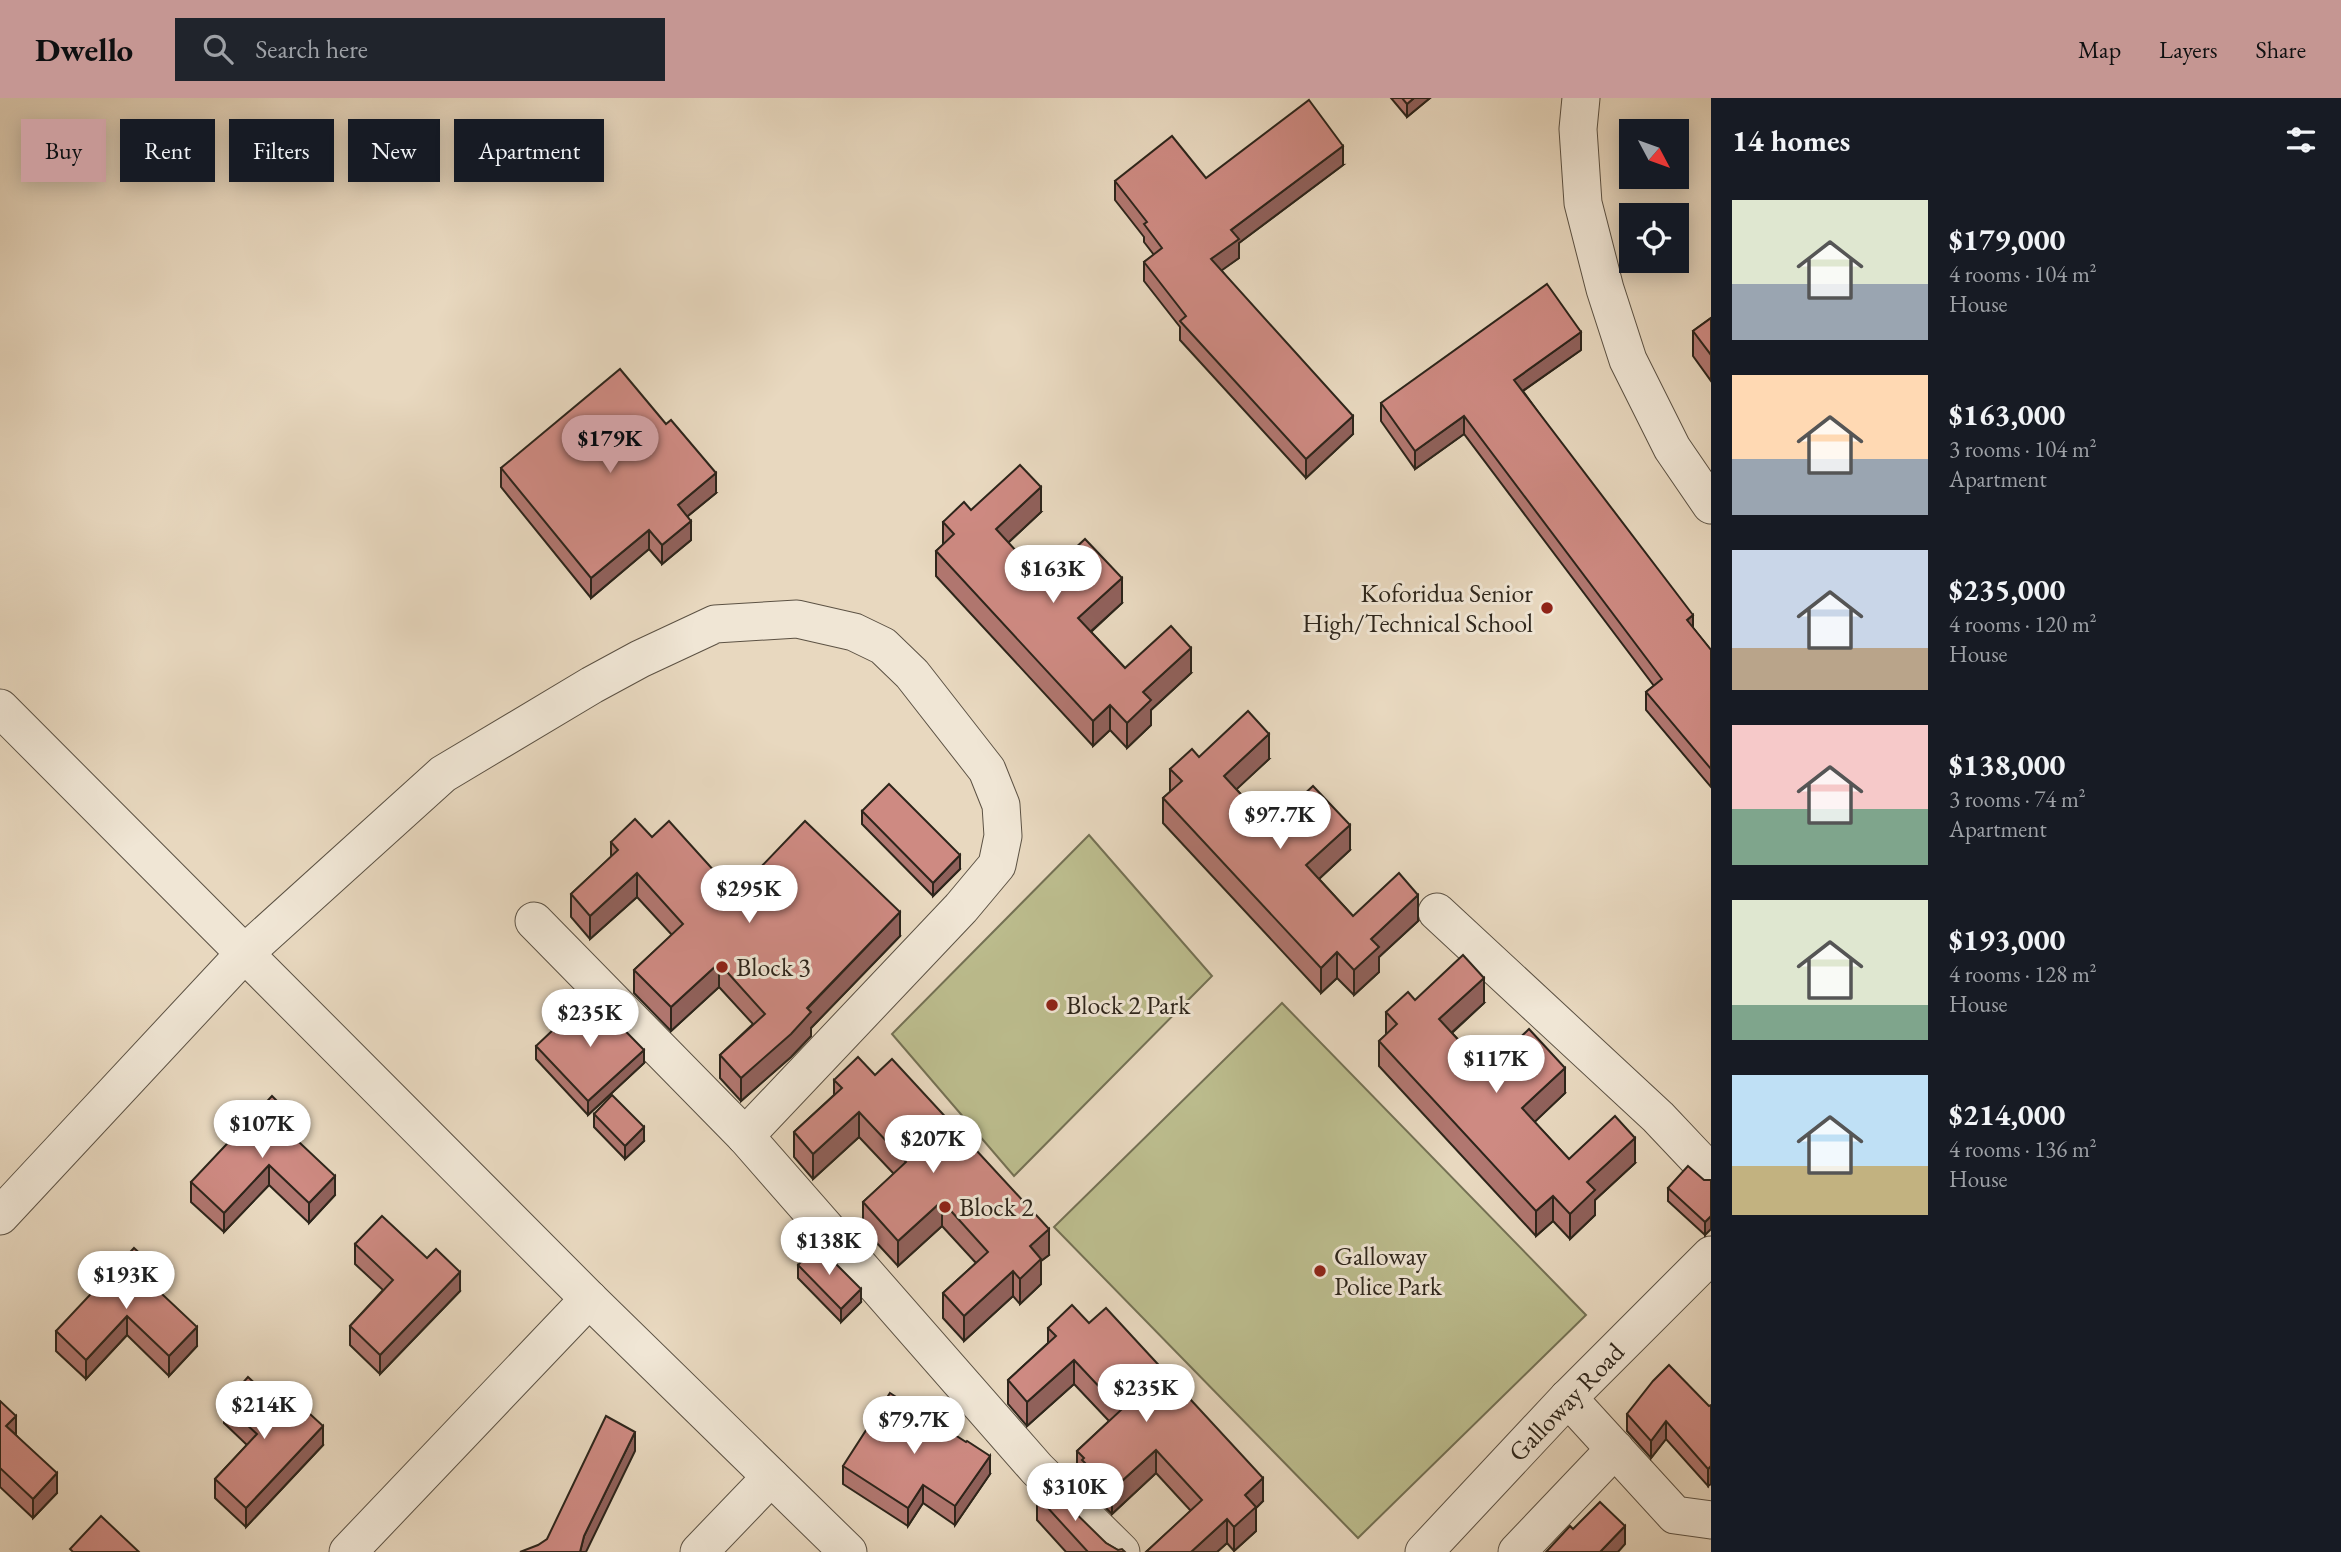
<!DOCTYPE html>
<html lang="en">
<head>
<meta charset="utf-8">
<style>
  body { margin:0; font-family:"EB Garamond",serif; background:#20242c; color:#f1f3f6; height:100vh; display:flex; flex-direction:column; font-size:26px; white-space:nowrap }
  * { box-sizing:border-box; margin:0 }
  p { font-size:23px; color:#9ea1a6 }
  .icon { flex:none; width:38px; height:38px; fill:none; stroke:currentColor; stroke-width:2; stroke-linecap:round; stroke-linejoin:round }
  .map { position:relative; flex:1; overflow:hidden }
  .drawer { display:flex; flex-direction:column; background:#171b24; width:630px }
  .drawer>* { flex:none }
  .guide { position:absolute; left:21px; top:21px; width:665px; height:63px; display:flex; gap:14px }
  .needle { width:46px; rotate:131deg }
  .fabs { position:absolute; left:1619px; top:21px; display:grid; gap:14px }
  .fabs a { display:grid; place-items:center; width:70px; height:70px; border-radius:0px; background:#171b24; box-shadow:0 4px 18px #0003; font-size:35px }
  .price { position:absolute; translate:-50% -60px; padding:0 16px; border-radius:24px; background:#fff; color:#222; font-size:23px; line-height:46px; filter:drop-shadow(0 2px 4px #0008) }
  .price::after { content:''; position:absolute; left:50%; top:42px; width:21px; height:16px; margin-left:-10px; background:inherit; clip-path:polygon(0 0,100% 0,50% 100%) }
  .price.active { background:#c59692; color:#111 }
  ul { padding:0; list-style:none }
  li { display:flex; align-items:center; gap:21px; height:175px; padding:0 21px }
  li span { display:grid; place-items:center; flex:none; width:196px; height:140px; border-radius:0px; color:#555 }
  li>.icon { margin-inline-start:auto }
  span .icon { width:84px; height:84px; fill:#fffc; stroke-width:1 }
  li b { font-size:30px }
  h2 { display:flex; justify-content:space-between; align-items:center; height:84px; padding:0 21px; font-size:30px }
  .tag { padding:0 24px; border-radius:0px; background:#171b24; box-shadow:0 4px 18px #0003; font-size:24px; line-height:63px }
  .tag.active { background:#c59692; color:#111 }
  header { display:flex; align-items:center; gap:42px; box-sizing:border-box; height:98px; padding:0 35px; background:#c59692; color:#111 }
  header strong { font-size:33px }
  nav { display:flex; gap:38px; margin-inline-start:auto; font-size:24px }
  .search { width:490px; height:63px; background:#20242c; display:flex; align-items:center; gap:18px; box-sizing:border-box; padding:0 24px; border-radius:0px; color:#9ea1a6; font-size:26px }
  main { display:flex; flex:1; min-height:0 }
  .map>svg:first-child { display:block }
</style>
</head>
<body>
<header>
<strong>Dwello</strong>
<div class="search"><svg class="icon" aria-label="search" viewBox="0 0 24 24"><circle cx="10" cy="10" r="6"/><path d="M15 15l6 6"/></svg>Search here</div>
<nav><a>Map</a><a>Layers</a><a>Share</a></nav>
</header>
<main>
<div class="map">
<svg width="1711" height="1454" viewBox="0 0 1711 1454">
  <rect width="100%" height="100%" fill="#e8d8bf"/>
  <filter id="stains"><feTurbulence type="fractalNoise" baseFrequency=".00286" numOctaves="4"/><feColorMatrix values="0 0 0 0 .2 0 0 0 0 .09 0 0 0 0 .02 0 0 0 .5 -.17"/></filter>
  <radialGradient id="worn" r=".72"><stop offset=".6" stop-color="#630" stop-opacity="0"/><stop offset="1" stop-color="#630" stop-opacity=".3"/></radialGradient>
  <!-- green -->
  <g fill="#bcbd8e" stroke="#747154" stroke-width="2">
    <polygon points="1089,737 1212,878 1014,1078 892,936"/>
    <polygon points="1282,905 1586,1217 1358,1440 1054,1129"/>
  </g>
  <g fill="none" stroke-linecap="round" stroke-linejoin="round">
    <defs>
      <g id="minor">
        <polyline points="1581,0 1578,31 1583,105 1605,191 1628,262 1672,350 1711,407"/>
        <polyline points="0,610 589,1201 848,1454"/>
        <polyline points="1437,814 1658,1019 1711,1075"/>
        <polyline points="534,823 745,1038 1037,1371 1121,1454"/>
        <polyline points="0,1118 245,855 443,676 592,587 640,561 715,526 797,521 854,534 883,548 912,576 987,672 1001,707 1003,738 997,767 961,810 745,1038"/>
        <polyline points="1568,1300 1675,1417 1711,1422"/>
        <polyline points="348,1454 589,1201"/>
        <polyline points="699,1454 771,1379"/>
        <polyline points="1424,1454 1568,1300 1711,1157"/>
        <polyline points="1517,1454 1615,1351"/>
      </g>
    </defs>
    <!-- minor casing -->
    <use href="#minor" stroke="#5c5244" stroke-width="39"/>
    <!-- minor -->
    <use href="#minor" stroke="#f0e6d5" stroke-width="37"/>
  </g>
  <!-- wall -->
  <g fill="#b17770" stroke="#2d251b" stroke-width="2">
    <polygon points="1391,0 1430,0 1407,19"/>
    <polygon points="1343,67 1239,145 1239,160 1221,172 1353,336 1306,380 1180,242 1180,229 1144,183 1144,164 1154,157 1144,144 1144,139 1115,102 1115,83 1206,80"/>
    <polygon points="1711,220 1711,283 1693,258 1693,233"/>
    <polygon points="1581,252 1523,293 1693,530 1711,552 1711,689 1646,612 1646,594 1654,588 1464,336 1415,371 1381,323 1381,305"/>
    <polygon points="501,370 716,395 688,418 691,442 662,466 649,451 591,500 501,389"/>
    <polygon points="971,412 1041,414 1008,445 1042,481 1122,505 1091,534 1125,570 1191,575 1151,612 1151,627 1127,650 1110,632 1093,648 936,478 936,453 943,447 943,424"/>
    <polygon points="1199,659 1269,661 1236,691 1270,728 1350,752 1319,781 1353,818 1418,823 1379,859 1379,874 1354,897 1337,880 1321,895 1163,725 1163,700 1170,694 1170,671"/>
    <polygon points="862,713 960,771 933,798 862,726"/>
    <polygon points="652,739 735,796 900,838 811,930 811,938 791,959 741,1003 720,980 720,957 753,926 719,889 671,933 634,895 634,872 672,837 637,799 590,841 571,819 571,796 611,759 611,744"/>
    <polygon points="1415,902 1484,905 1452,935 1486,972 1565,995 1534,1024 1569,1061 1635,1065 1595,1102 1595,1117 1570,1141 1553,1123 1536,1138 1379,968 1379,943 1386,937 1386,914"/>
    <polygon points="536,948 644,965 588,1017 536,961"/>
    <polygon points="834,982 1049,1157 1041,1163 1041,1186 1020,1206 1013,1198 964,1243 943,1220 943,1195 976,1165 942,1128 898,1168 863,1130 863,1104 894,1076 859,1039 813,1081 794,1059 794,1034 834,997"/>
    <polygon points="594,1016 644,1043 625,1061 594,1029"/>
    <polygon points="293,1038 335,1097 309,1125 269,1087 224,1134 191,1104 191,1084"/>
    <polygon points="1704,1082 1711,1082 1705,1137 1668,1103 1668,1090"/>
    <polygon points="355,1146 460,1193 380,1276 350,1247 350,1228 383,1192 355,1166"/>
    <polygon points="798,1167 861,1204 841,1224 798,1180"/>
    <polygon points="154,1189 197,1248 169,1278 127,1237 86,1281 56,1253 56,1233"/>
    <polygon points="1089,1225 1263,1403 1256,1410 1256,1433 1234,1453 1227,1445 1217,1454 1146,1454 1191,1413 1156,1375 1112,1416 1082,1386 1082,1382 1077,1376 1077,1353 1109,1323 1074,1286 1027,1328 1008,1306 1008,1282 1048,1245 1048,1230"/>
    <polygon points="0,1303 16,1337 57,1395 33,1420 0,1389"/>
    <polygon points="224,1306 323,1347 246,1429 215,1400 215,1381 247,1347 224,1325"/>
    <polygon points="1709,1308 1708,1388 1666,1341 1651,1360 1627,1333 1627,1316"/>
    <polygon points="843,1368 990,1376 955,1427 923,1405 908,1428 843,1386"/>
    <polygon points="1037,1398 1106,1445 1118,1452 1125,1454 1066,1454 1037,1422"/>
  </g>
  <!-- shaded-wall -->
  <g fill="#90615b" stroke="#2d251b" stroke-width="2">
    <polygon points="1414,0 1430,0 1407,19 1407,6"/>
    <polygon points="1343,48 1343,67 1239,145 1239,160 1211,180 1211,161 1231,132"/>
    <polygon points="1581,234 1581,252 1514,299 1514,282"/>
    <polygon points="1353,318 1353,336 1306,380 1306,361"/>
    <polygon points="1464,318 1464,336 1415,371 1415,353"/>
    <polygon points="716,375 716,395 678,426 678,407"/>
    <polygon points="1041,389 1041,414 996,456 996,431"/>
    <polygon points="691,423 691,442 662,466 662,447"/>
    <polygon points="649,432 649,451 591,500 591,480"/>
    <polygon points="1122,480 1122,505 1078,545 1078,520"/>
    <polygon points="1693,517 1693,535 1687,522"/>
    <polygon points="1191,550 1191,575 1151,612 1151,627 1127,650 1127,625 1143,594"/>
    <polygon points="1110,607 1110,632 1093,648 1093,623"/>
    <polygon points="1269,636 1269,661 1224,703 1224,678"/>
    <polygon points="1350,727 1350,752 1306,793 1306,767"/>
    <polygon points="960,757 960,771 933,798 933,785"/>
    <polygon points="637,775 637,799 590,841 590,818"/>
    <polygon points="1418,797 1418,823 1379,859 1379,874 1354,897 1354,872 1371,841"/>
    <polygon points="900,814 900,838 811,930 811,938 791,959 741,1003 741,980"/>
    <polygon points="1337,854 1337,880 1321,895 1321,870"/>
    <polygon points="719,865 719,889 671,933 671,909"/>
    <polygon points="1484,880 1484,905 1439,946 1439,921"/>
    <polygon points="644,952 644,965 588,1017 588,1003"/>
    <polygon points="1565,970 1565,995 1522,1036 1522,1010"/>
    <polygon points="859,1014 859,1039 813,1081 813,1056"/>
    <polygon points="293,1019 293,1038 283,1029"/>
    <polygon points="644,1029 644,1043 625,1061 625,1048"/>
    <polygon points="1635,1040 1635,1065 1595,1102 1595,1117 1570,1141 1570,1116 1587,1084"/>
    <polygon points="269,1067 269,1087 224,1134 224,1115"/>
    <polygon points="335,1078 335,1097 309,1125 309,1105"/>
    <polygon points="1553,1098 1553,1123 1536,1138 1536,1113"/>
    <polygon points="942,1103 942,1128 898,1168 898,1143"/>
    <polygon points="1711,1118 1711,1131 1705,1137 1705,1124"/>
    <polygon points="1049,1131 1049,1157 1041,1163 1041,1186 1020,1206 1020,1181 1030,1148"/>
    <polygon points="155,1169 155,1189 145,1180"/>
    <polygon points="1013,1173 1013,1198 964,1243 964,1218"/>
    <polygon points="460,1174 460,1193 380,1276 380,1257"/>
    <polygon points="861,1191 861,1204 841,1224 841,1211"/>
    <polygon points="127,1218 127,1237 86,1281 86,1262"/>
    <polygon points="197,1229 197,1248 169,1278 169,1258"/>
    <polygon points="1074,1262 1074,1286 1027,1328 1027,1304"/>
    <polygon points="16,1318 16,1337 6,1328"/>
    <polygon points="1666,1323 1666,1341 1651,1360 1651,1343"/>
    <polygon points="323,1328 323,1347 246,1429 246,1410"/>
    <polygon points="635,1334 635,1353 586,1454 580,1454 584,1438"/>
    <polygon points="1156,1352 1156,1375 1112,1416 1112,1392"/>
    <polygon points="990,1358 990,1376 955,1427 955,1408"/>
    <polygon points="1711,1368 1711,1386 1708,1388 1708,1371"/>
    <polygon points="57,1375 57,1395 33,1420 33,1401"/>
    <polygon points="1263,1380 1263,1403 1256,1410 1256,1433 1234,1453 1234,1429 1245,1397"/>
    <polygon points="923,1387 923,1405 908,1428 908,1410"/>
    <polygon points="1227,1421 1227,1445 1217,1454 1191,1454"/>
    <polygon points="1625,1428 1625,1446 1618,1454 1600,1454"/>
  </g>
  <!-- building -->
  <g fill="#ce8a82" stroke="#2d251b" stroke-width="2">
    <polygon points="1402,0 1414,0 1407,6"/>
    <polygon points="1309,2 1343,48 1231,132 1239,141 1211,161 1353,318 1306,361 1180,223 1186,218 1144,164 1162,150 1144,126 1147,124 1115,83 1172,38 1206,80"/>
    <polygon points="1547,186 1581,234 1514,282 1693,517 1687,522 1711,552 1711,671 1646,594 1662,581 1464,318 1415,353 1381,305"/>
    <polygon points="1711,220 1711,257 1693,233"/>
    <polygon points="620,271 666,326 671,322 716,375 678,407 691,423 662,447 649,432 591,480 501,370"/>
    <polygon points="1020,367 1041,389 996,431 1042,481 1085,441 1122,480 1078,520 1125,570 1171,528 1191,550 1143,594 1151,602 1127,625 1110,607 1093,623 936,453 954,436 943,424 964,404 971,412"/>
    <polygon points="1248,613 1269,636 1224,678 1270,728 1313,688 1350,727 1306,767 1353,818 1399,775 1418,797 1371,841 1379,849 1354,872 1337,854 1321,870 1163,700 1182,683 1170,671 1192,651 1199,659"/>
    <polygon points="889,686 960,757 933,785 862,713"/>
    <polygon points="635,721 652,739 669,723 735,796 805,723 900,814 807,910 811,914 791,936 741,980 720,957 765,916 719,865 671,909 634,872 683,826 637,775 590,818 571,796 618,752 611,744"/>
    <polygon points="1463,857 1484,880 1439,921 1486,972 1529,931 1565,970 1522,1010 1569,1061 1615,1018 1635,1040 1587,1084 1595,1092 1570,1116 1553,1098 1536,1113 1379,943 1397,926 1386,914 1408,894 1415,902"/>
    <polygon points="592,899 644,952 588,1003 536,948 553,932 555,934"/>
    <polygon points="858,959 875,977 892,961 1049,1131 1030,1148 1041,1161 1020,1181 1013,1173 964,1218 943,1195 988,1154 942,1103 898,1143 863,1104 906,1064 859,1014 813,1056 794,1034 842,990 834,982"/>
    <polygon points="612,997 644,1029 625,1048 594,1016"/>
    <polygon points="272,998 293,1019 283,1029 335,1078 309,1105 269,1067 224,1115 191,1084"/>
    <polygon points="1688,1068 1704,1082 1711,1082 1711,1118 1705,1124 1668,1090"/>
    <polygon points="382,1118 427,1160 436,1151 460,1174 380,1257 350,1228 393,1182 355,1146"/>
    <polygon points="817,1147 861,1191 841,1211 798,1167"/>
    <polygon points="134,1150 155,1169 145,1180 197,1229 169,1258 127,1218 86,1262 56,1233"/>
    <polygon points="1072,1207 1089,1225 1106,1210 1263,1380 1245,1397 1256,1409 1234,1429 1227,1421 1191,1454 1146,1454 1202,1402 1156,1352 1112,1392 1082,1362 1084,1360 1077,1353 1121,1312 1074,1262 1027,1304 1008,1282 1056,1238 1048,1230"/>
    <polygon points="1669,1267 1709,1308 1711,1307 1711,1368 1708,1371 1666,1323 1651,1343 1627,1316 1653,1283"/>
    <polygon points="248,1279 288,1316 298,1305 323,1328 246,1410 215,1381 257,1336 224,1306"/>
    <polygon points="890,1295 966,1344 967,1343 990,1358 955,1408 923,1387 908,1410 843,1368"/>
    <polygon points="0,1303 16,1318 6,1328 57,1375 33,1401 0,1370"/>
    <polygon points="606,1318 635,1334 584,1438 580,1454 520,1454 538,1447 547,1441"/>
    <polygon points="1048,1388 1106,1445 1118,1452 1122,1451 1125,1454 1088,1454 1037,1398"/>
    <polygon points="1600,1404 1625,1428 1600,1454 1546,1454 1570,1428 1573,1431"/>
    <polygon points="101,1418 139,1454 73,1454 70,1451"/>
  </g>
  <!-- markers -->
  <g fill="#8f2418" stroke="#f0e6d5" stroke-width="2.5">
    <circle cx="1547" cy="510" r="7"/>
    <circle cx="722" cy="869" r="7"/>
    <circle cx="1052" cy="907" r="7"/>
    <circle cx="945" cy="1109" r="7"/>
    <circle cx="1320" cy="1173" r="7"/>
  </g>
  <g text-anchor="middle" stroke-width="6" stroke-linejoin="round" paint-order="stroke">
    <!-- poi labels -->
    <g font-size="26" fill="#2d251b" stroke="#f0e6d5" text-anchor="start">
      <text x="1533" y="504" text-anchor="end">Koforidua Senior<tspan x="1533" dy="30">High/Technical School</tspan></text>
      <text x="736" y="878">Block 3</text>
      <text x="1066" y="916">Block 2 Park</text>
      <text x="959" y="1118">Block 2</text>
      <text x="1334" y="1167">Galloway<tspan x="1334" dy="30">Police Park</tspan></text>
    </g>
    <!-- street labels -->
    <g font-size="26" fill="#2d251b" stroke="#f0e6d5">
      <text transform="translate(1566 1304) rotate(-46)" y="9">Galloway Road</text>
    </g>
  </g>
  <rect width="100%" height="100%" filter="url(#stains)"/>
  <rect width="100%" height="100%" fill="url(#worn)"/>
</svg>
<div class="fabs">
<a><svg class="needle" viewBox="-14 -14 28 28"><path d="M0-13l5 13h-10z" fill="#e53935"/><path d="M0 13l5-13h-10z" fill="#9ea1a6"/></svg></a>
<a><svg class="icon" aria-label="locate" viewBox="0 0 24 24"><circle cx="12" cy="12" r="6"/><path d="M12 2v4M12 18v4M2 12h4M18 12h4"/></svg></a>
</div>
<b class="price active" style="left:610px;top:377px">$179K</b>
<b class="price" style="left:1053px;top:507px">$163K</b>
<b class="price" style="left:1280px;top:753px">$97.7K</b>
<b class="price" style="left:749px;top:827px">$295K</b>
<b class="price" style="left:590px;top:951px">$235K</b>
<b class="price" style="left:1496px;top:997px">$117K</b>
<b class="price" style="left:262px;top:1062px">$107K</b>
<b class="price" style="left:933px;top:1077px">$207K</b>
<b class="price" style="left:829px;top:1179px">$138K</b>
<b class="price" style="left:126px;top:1213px">$193K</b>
<b class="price" style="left:1146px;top:1326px">$235K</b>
<b class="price" style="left:264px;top:1343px">$214K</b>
<b class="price" style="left:914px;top:1358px">$79.7K</b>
<b class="price" style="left:1075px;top:1425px">$310K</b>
<div class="guide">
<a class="tag active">Buy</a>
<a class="tag">Rent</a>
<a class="tag">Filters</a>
<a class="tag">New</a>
<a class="tag">Apartment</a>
</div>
</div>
<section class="drawer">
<h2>14 homes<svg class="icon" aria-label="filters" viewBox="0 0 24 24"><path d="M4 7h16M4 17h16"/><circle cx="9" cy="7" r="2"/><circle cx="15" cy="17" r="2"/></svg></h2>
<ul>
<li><span style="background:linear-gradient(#dfe7d0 60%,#9aa5b1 0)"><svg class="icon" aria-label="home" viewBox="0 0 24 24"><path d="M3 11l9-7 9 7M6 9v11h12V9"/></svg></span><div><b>$179,000</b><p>4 rooms · 104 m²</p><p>House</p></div></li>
<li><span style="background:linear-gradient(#ffd9b3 60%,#9aa5b1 0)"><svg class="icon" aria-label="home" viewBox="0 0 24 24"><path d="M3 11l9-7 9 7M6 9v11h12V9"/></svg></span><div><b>$163,000</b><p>3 rooms · 104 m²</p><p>Apartment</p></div></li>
<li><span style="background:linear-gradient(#c9d6e8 70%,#b9a48a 0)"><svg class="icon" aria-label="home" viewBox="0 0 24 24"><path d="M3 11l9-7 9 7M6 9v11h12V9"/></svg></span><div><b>$235,000</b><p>4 rooms · 120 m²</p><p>House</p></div></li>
<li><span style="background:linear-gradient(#f6c9c9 60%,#7fa58c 0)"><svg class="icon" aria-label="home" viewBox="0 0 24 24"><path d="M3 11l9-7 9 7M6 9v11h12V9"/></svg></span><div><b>$138,000</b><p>3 rooms · 74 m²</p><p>Apartment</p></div></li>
<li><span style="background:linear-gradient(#dfe7d0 75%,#7fa58c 0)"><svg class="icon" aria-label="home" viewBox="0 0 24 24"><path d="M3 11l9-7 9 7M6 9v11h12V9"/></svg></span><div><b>$193,000</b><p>4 rooms · 128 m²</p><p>House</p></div></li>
<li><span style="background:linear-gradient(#bfe0f5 65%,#c2b280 0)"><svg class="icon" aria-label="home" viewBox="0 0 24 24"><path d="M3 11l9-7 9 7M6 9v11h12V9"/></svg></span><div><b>$214,000</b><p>4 rooms · 136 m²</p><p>House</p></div></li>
</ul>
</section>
</main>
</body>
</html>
